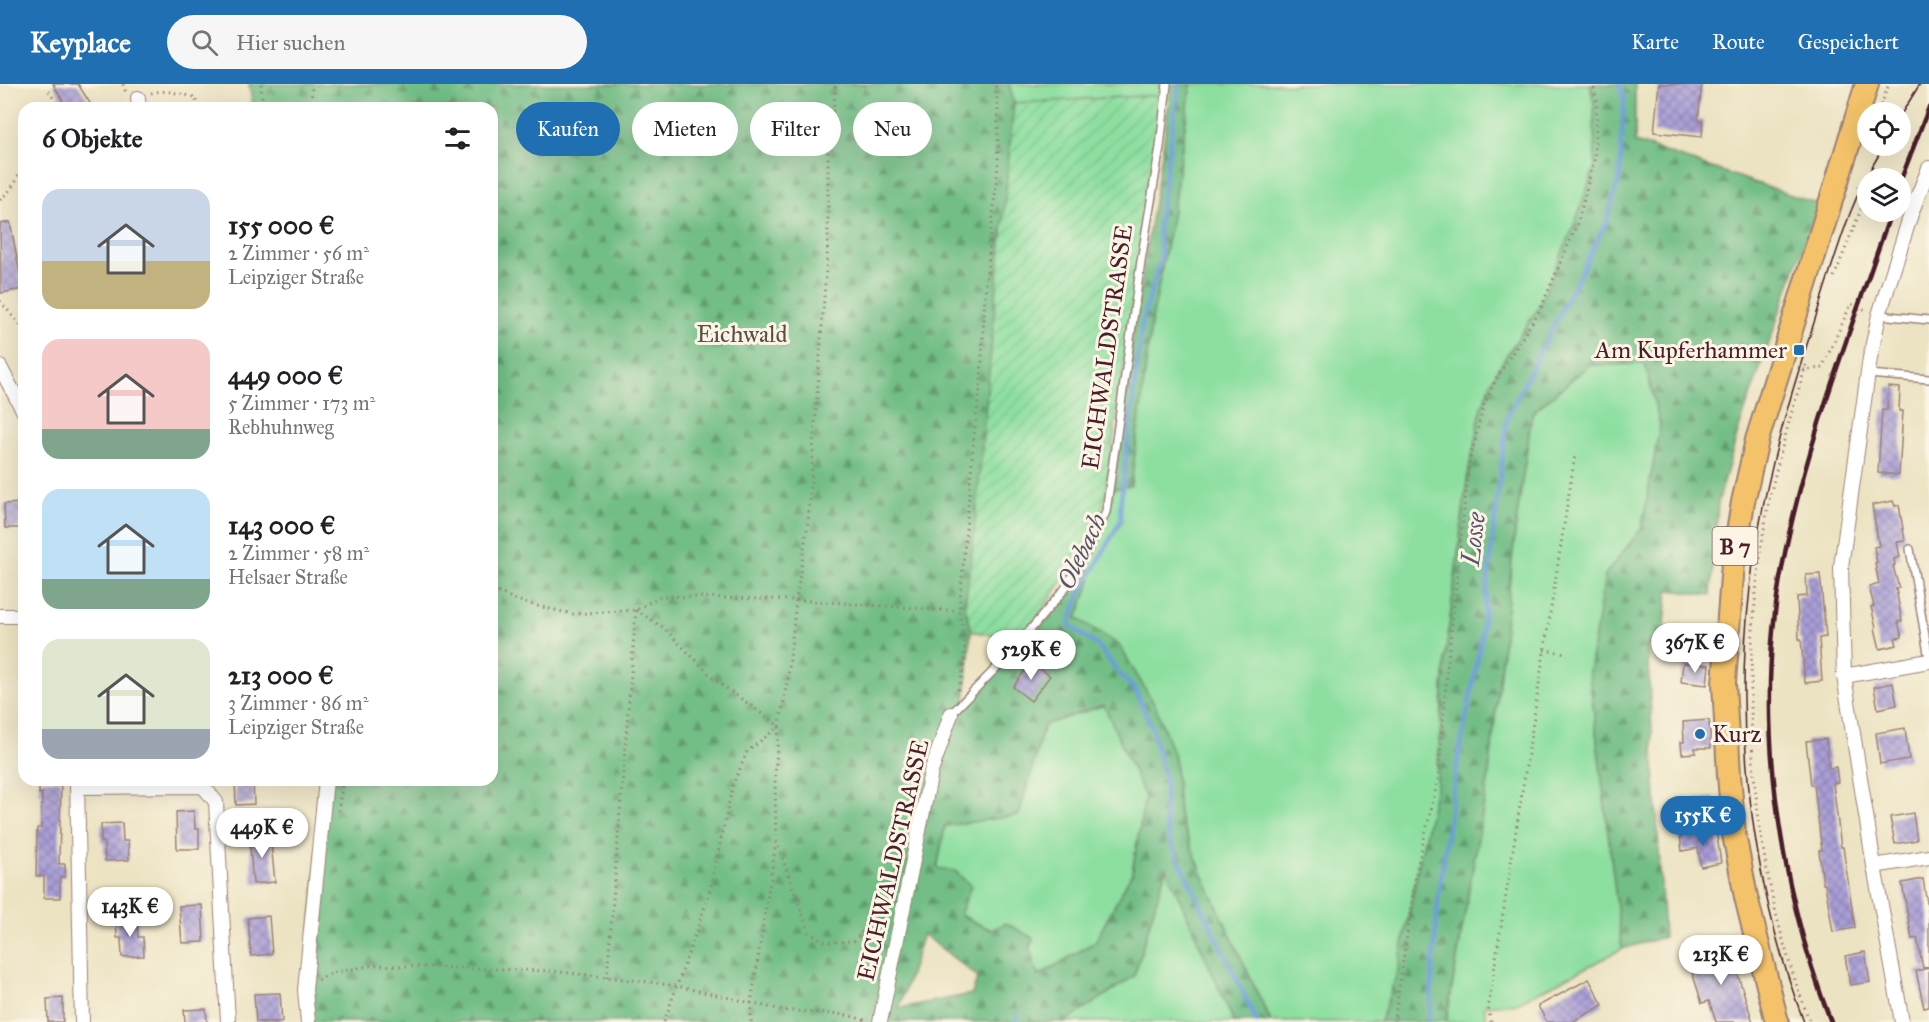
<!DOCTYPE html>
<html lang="de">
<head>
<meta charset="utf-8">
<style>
  body { margin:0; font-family:"IM FELL Great Primer",serif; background:#f6f6f6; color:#202124; height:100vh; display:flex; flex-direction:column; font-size:22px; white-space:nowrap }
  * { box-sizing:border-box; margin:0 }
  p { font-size:20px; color:#757577 }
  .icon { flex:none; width:33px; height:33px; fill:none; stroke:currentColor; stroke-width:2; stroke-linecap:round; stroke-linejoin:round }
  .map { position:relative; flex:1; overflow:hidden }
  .details { position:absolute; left:18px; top:18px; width:480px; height:684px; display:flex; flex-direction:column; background:#fff; border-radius:18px; box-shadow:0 6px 24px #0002 }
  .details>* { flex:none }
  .guide { position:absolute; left:516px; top:18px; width:570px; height:54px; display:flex; gap:12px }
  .buttons { position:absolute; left:1857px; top:18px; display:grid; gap:12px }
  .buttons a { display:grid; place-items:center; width:54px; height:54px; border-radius:50%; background:#fff; box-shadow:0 6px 24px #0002; font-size:30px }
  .price { position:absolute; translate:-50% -51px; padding:0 14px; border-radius:21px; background:#fff; color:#222; font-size:20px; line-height:39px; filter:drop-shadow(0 2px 3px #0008) }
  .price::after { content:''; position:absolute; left:50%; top:36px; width:18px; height:14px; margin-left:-9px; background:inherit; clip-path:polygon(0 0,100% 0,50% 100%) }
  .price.active { background:#1f6fb2; color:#fff }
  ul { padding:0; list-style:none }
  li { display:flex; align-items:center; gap:18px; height:150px; padding:0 24px }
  li span { display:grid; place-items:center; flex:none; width:168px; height:120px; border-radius:18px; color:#555 }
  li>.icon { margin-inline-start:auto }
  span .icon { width:72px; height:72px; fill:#fffc; stroke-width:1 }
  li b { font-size:26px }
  h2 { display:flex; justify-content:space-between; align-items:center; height:72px; padding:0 24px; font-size:26px }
  .pill { padding:0 21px; border-radius:27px; background:#fff; box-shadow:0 6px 24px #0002; font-size:21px; line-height:54px }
  .pill.active { background:#1f6fb2; color:#fff }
  header { display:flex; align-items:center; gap:36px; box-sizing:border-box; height:84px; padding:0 30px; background:#1f6fb2; color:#fff }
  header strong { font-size:28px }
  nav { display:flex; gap:33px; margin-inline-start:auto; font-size:21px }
  .search { width:420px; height:54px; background:#f6f6f6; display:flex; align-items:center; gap:15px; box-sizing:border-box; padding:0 21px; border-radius:33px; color:#757577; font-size:22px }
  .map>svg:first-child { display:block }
</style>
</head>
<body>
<header>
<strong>Keyplace</strong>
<div class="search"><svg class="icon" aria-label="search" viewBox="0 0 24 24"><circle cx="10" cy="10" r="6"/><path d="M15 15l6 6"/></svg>Hier suchen</div>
<nav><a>Karte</a><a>Route</a><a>Gespeichert</a></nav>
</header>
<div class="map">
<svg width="1929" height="938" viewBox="0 0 1929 938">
  <defs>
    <pattern id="forest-firs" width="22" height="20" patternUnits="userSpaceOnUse" patternTransform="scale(1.5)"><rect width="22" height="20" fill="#72be86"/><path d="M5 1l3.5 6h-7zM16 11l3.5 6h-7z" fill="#609a6e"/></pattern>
    <pattern id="garden-furrows" width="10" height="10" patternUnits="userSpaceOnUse" patternTransform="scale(1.5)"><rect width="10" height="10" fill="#8ddfa0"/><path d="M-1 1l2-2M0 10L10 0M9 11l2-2" fill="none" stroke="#7bbf8a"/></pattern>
    <pattern id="building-cross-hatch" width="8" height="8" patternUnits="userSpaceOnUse" patternTransform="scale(1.5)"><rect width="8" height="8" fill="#a99fd7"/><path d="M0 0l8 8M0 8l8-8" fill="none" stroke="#8c81af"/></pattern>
  </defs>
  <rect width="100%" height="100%" fill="#fcf5e5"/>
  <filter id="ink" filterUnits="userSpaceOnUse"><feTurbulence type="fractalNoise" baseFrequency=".0167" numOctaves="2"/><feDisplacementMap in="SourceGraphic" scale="12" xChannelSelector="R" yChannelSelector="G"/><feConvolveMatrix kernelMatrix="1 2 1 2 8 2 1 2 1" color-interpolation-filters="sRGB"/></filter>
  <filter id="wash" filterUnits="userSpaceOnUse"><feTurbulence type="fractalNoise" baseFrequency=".008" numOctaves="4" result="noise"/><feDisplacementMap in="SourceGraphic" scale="24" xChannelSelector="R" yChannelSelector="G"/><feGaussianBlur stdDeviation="1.35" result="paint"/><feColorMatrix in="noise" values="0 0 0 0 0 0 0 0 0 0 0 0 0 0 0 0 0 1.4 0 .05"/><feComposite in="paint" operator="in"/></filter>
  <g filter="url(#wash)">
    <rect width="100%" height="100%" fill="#ece3c2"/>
    <!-- green -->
    <g fill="#8ddfa0" stroke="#6c7f66" stroke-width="1.5">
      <polygon points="1009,0 1164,0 1163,11 1014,19"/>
      <polygon points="1191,0 1590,0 1594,19 1595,82 1576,137 1538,225 1508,269 1493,296 1482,323 1467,396 1445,576 1437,700 1417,788 1398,887 1380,938 1271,938 1204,794 1179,732 1175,675 1077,534 1091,496 1087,475 1097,457 1109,430 1113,405 1131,401 1151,240 1171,138"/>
      <polygon points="1645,280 1660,341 1642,444 1605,491 1589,588 1622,865 1517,919 1484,922 1487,938 1446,938 1489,690 1516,439 1532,329 1589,281"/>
      <polygon points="1105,621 1145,713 1132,789 1095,858 1037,893 1030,864 960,831 937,785 945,741 1019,731 1044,641"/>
      <polygon points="1166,784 1234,938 1065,938 1134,892"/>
    </g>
    <!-- forest -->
    <g fill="url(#forest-firs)" stroke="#5e6e58" stroke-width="1.5" fill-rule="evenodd">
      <path d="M249,0H1009L1014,19L974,451L965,522L971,547L965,619L1035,550L1067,508L1087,475L1091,496L1077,534L1119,561L1156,623L1175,675L1179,732L1204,794L1271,938H1234L1166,784L1134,892L1065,938H304L323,696H492V24H253ZM1104,621L1145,713L1132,789L1095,858L1038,892L1030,864L1033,854L1006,839L991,846L960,831L971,802L955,787L937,784L945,742L1019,731L1044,641ZM923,850L978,893L972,910L899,924Z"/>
      <polygon points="1171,0 1191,0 1171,138 1151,240 1131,401 1113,405 1136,227 1163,63"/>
      <polygon points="1590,0 1635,0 1635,58 1818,120 1738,347 1718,419 1711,511 1668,506 1663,563 1647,562 1664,853 1622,865 1589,588 1605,491 1642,444 1660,341 1645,280 1589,281 1532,329 1516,439 1489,690 1446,938 1380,938 1398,887 1417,788 1437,700 1445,576 1467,396 1482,323 1492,296 1508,269 1538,225 1576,137 1595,82 1594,19"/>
    </g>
    <!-- garden -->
    <polygon fill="url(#garden-furrows)" stroke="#6c7f66" stroke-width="1.5" points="1163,11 1103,426 1087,461 1037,534 1012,555 971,547 965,522 974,451 1014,19"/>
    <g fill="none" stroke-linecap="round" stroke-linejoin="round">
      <!-- stream -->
      <g stroke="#6d9ed7" stroke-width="4.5">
        <polyline points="1179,0 1158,141 1161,173 1142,239 1120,424 1121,436 1080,510 1069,541 1098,562 1120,590 1135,606 1151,642 1165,696 1165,734 1168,753 1257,938"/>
        <polyline points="1017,938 1017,930"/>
        <polyline points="1429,938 1438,815 1455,692 1480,562 1507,333 1606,139 1620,91 1624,16 1619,0"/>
      </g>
    </g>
    <g id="blocks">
      <!-- building -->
      <g fill="url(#building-cross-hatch)">
        <polygon points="53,0 78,0 93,24 67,24"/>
        <polygon points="1659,0 1702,0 1698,36 1703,37 1702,53 1654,48"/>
        <polygon points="10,138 23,205 1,209 0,140"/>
        <polygon points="1888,303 1900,304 1899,327 1903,327 1899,391 1878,389 1882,326 1887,326"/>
        <polygon points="1893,417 1895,422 1899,421 1905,457 1897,458 1900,473 1894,475 1895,481 1893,482 1899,504 1896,505 1902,537 1898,538 1902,553 1895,554 1897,561 1880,565 1875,544 1876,543 1871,523 1874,522 1869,503 1879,500 1875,479 1877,478 1874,463 1879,462 1872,421"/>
        <polygon points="24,419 24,437 20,437 20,444 5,444 4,420"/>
        <polygon points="1820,490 1826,553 1819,554 1822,597 1805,599 1801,555 1799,555 1797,513 1807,512 1806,491"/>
        <polygon points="1031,578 1050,592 1031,617 1013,603"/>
        <polygon points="1683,579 1709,581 1707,601 1681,598"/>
        <polygon points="1893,599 1897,621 1878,625 1874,603"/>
        <polygon points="1709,636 1711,664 1695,664 1696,669 1682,670 1681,658 1684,658 1683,638"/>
        <polygon points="1905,644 1909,675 1880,680 1876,649"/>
        <polygon points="1826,655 1829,684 1836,683 1838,698 1833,699 1841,763 1843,763 1855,844 1833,848 1825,800 1823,800 1819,766 1822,766 1814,701 1811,701 1806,657"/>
        <polygon points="39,696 61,696 59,780 65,780 65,793 60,793 60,814 44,814 44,792 36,792 37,744 41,744 42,709 39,710"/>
        <polygon points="235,696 253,696 254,720 236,721"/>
        <polygon points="1715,714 1716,727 1680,730 1679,717"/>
        <polygon points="194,727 195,745 199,745 199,765 177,765 176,728"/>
        <polygon points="1913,729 1917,756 1895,760 1890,733"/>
        <polygon points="122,739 123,757 128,757 129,776 105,777 104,758 101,758 101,740"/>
        <polygon points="1716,746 1721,779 1701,783 1698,764 1682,767 1680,752"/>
        <polygon points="270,749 275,798 253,800 249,751"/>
        <polygon points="1923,795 1929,831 1929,883 1923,884 1917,854 1912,855 1902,799"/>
        <polygon points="202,821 204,858 182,859 179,822"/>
        <polygon points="269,832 272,870 251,872 248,834"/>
        <polygon points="137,834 138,853 143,853 144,872 122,873 121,854 117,854 116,835"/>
        <polygon points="1729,863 1753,938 1716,938 1709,917 1702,919 1688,876"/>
        <polygon points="1865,868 1870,898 1850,901 1845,872"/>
        <polygon points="1929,884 1929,923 1924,924 1916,887"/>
        <polygon points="1589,895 1603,921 1572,938 1547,938 1538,922"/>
        <polygon points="280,909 282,938 256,938 254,910"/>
        <polygon points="63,914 63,938 48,938 47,915"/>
        <polygon points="206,925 207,938 185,938 184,926"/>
      </g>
    </g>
  </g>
  <g filter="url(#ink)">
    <use href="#blocks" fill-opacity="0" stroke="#9b8176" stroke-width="1.5"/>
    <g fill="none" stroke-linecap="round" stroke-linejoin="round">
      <defs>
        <g id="lane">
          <polyline points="1879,231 1929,236"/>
          <polyline points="1868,290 1929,295"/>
          <polyline points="1910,465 1929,575"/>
          <polyline points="951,630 1008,572 1064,506 1091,460 1106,428 1141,177 1160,63 1167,0"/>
        </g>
        <g id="street">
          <polyline points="138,14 139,24"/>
          <polyline points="0,283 24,328"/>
          <polyline points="0,532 24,532"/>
          <polyline points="1844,592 1929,577"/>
          <polyline points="77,696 82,938"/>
          <polyline points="77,703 203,702 216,718 228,938"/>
          <polyline points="1874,782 1929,773"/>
          <polyline points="308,938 305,906 326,696"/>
          <polyline points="880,938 931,688 951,630"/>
          <polyline points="1902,938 1874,782 1844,592 1841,483 1870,274 1879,231 1912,127 1929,84"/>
        </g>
        <polyline id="primary" points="1777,938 1746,813 1734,750 1729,691 1724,599 1733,479 1743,418 1757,356 1867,0"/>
      </defs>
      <!-- lane casing -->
      <use href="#lane" stroke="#9b8176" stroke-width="10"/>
      <!-- street casing -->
      <use href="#street" stroke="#9b8176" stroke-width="16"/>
      <!-- primary casing -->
      <use href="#primary" stroke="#9b8176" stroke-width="26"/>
      <!-- path -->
      <g stroke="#9b8176" stroke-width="3" stroke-dasharray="1.5 4.5" stroke-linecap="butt">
        <polyline points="123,0 125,6 128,8"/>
        <polyline points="261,0 263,24"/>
        <polyline points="49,7 59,24"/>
        <path d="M151,9C166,5 180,10 195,13L198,24"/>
        <polyline points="1881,21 1889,0"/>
        <polyline points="311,24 312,0"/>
        <polyline points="0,116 11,105 24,83"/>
        <polyline points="1834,193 1862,123 1862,115 1856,99"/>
        <polyline points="0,217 24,246"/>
        <path d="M1806,281C1795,317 1784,354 1775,391C1766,426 1761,463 1757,499C1741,647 1756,799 1810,938"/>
        <polyline points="1798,283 1805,286 1822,284 1851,220 1866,226"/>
        <polyline points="492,506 525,519 572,530 636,526 661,512 796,516 959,527"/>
        <polyline points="636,526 664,544 715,596 779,642 775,689 776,756 795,810 809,848 826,858 854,857 890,821"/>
        <polyline points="1544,566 1566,569"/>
        <path d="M958,606C967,577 966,556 959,527L974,353L981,296L985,210L998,80V21L995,0"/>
        <polyline points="338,727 343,696"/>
        <polyline points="607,893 636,526"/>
        <polyline points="318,896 331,889 374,881 551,887 641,897 677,902 782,926 847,931 868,937"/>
        <polyline points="664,938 708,814 733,701 747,668 779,642 788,594 796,516 808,438 828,158 828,69 836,0"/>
        <polyline points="751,938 751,919 776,759"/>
        <polyline points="1394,938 1417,784 1438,696 1448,576 1469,379 1484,321 1497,293 1540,226 1578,138 1594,76 1597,18 1593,0"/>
        <polyline points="1491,938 1488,925 1575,371"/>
      </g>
      <!-- lane -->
      <use href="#lane" stroke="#fff" stroke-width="7"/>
      <!-- street -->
      <use href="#street" stroke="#fff" stroke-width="14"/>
      <!-- primary -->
      <use href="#primary" stroke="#f3c26a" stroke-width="22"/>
      <!-- tram -->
      <g stroke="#4a1f2b" stroke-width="1.5">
        <polyline points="1900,32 1920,0"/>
        <path d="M1804,938C1752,801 1733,650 1750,504C1760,416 1784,331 1811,248C1824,207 1836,166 1851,127C1860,104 1872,82 1884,62"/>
      </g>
      <!-- rail -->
      <g stroke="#4a1f2b" stroke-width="4.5">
        <polyline points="1900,98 1929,23"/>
        <path d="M1831,938C1777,798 1753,627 1783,479C1806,359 1852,243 1891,128"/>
      </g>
    </g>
  </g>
  <!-- markers -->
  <g fill="#1f6fb2" stroke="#fcf5e5" stroke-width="2">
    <rect x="1793" y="260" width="12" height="12" rx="3"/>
    <circle cx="1700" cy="650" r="6"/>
  </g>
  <g text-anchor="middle" stroke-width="6" stroke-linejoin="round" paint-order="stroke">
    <!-- shield labels -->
    <rect fill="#fcf5e5" stroke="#7f5f63" stroke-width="1.5" x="1712.5" y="443" width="45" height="38" rx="4.5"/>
    <g font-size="22" font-weight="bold" fill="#4a1f2b">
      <text x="1735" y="470">B 7</text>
    </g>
    <!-- park labels -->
    <g font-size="24" fill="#5b4f48" stroke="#fcf5e5">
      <text x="742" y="258">Eichwald</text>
    </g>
    <!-- street labels -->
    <g font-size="24" fill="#4a1f2b" stroke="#fcf5e5">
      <text transform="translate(1107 263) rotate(-82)" y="8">EICHWALDSTRASSE</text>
      <text transform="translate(893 776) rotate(-77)" y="8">EICHWALDSTRASSE</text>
    </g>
    <!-- poi labels -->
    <g font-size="24" fill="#4a1f2b" stroke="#fcf5e5" text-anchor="end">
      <text x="1787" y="274">Am Kupferhammer</text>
      <text x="1712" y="658" text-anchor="start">Kurz</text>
    </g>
    <!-- water labels -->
    <g font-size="26" font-style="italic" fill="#585270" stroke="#fcf5e5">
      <text transform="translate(1473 455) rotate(-83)" y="9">Losse</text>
      <text transform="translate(1081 467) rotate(-64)" y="9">Olebach</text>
    </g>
  </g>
</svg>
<div class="buttons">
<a><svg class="icon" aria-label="locate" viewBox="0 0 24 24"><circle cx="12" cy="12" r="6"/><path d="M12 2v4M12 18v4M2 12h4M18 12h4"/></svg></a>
<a><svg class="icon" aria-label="layers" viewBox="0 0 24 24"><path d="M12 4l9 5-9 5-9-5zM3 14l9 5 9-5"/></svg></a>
</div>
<b class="price" style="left:1695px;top:590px">367K €</b>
<b class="price" style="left:1031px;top:597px">529K €</b>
<b class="price active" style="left:1703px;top:763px">155K €</b>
<b class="price" style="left:262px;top:775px">449K €</b>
<b class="price" style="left:130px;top:854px">143K €</b>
<b class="price" style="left:1721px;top:902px">213K €</b>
<div class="guide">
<a class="pill active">Kaufen</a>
<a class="pill">Mieten</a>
<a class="pill">Filter</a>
<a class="pill">Neu</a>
</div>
<section class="details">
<h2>6 Objekte<svg class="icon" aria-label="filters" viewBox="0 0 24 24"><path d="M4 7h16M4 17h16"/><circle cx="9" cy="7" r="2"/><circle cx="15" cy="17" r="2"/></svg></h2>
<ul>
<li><span style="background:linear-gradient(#c9d6e8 60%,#c2b280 0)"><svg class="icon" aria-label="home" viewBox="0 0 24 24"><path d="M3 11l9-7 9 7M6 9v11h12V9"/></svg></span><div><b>155 000 €</b><p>2 Zimmer · 56 m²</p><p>Leipziger Straße</p></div></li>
<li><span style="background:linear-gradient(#f6c9c9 75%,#7fa58c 0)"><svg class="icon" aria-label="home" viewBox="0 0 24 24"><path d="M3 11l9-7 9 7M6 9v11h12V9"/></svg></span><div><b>449 000 €</b><p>5 Zimmer · 173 m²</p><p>Rebhuhnweg</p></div></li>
<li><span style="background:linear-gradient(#bfe0f5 75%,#7fa58c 0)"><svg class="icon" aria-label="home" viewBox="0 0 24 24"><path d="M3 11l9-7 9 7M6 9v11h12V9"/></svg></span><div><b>143 000 €</b><p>2 Zimmer · 58 m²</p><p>Helsaer Straße</p></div></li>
<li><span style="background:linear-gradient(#dfe7d0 75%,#9aa5b1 0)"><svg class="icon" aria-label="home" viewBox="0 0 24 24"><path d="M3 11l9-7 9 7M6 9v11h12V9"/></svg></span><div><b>213 000 €</b><p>3 Zimmer · 86 m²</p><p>Leipziger Straße</p></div></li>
</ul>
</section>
</div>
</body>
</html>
